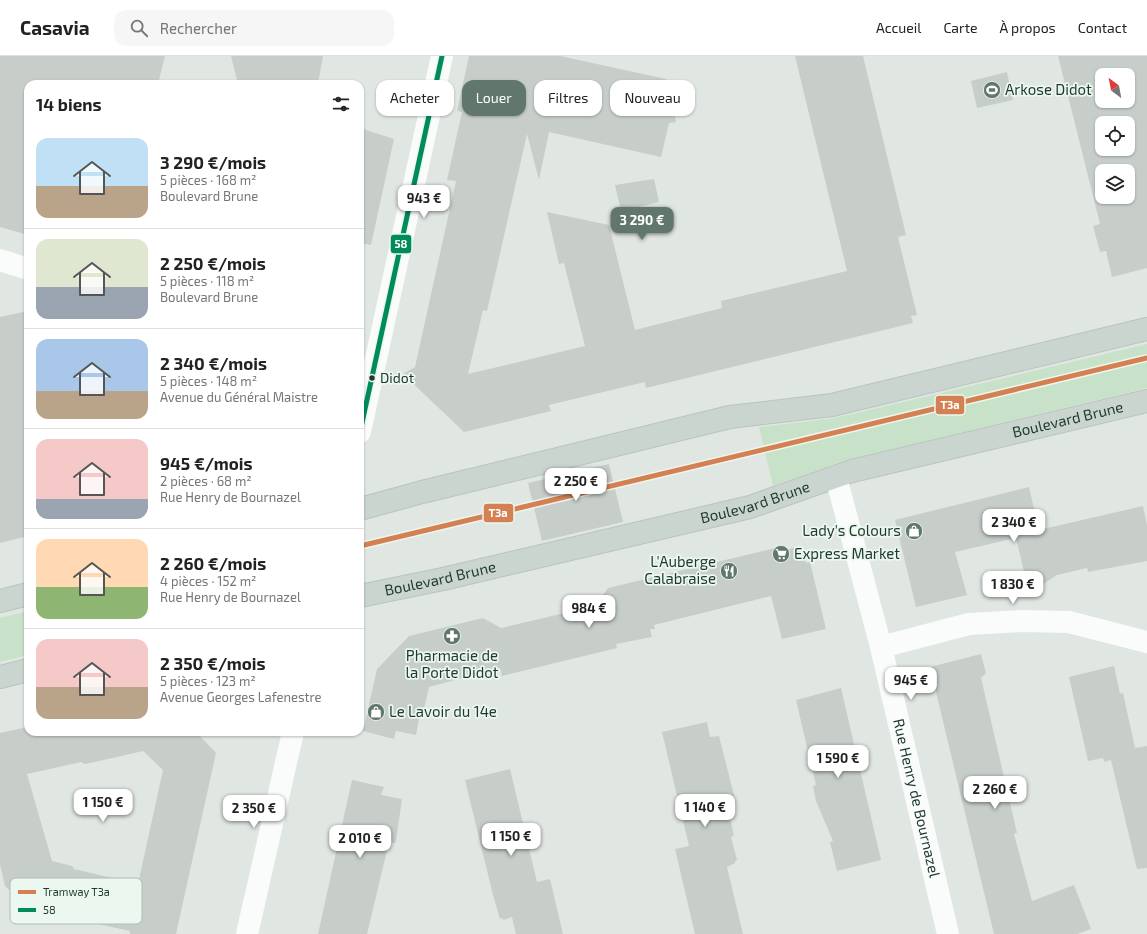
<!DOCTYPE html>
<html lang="fr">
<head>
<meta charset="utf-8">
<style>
  body { margin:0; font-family:"Exo 2",sans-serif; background:#f6f6f6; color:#222; height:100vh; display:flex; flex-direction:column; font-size:15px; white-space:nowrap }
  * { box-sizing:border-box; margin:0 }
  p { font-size:13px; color:#767676 }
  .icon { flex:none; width:22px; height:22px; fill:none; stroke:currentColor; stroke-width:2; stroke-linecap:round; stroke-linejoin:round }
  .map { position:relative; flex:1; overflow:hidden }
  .drawer { position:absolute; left:24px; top:24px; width:340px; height:656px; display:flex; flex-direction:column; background:#fff; border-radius:12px; box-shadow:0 1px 3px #0004 }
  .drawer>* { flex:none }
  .guide { position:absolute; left:376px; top:24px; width:380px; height:36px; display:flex; gap:8px }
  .needle { width:26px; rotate:328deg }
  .fabs { position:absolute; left:1095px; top:12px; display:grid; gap:8px }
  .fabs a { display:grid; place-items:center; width:40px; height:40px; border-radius:8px; background:#fff; box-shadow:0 1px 3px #0004; font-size:20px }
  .price { position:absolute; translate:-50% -34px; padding:0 9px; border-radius:8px; background:#fff; color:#222; font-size:13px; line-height:26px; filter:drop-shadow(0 1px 2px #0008) }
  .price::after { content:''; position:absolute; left:50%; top:24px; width:12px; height:9px; margin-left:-6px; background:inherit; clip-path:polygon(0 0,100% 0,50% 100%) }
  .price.active { background:#61766c; color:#fff }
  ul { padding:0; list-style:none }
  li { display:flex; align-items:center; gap:12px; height:100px; padding:0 12px }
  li+li { border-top:1px solid #e0e0e0 }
  li span { display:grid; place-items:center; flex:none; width:112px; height:80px; border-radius:12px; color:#555 }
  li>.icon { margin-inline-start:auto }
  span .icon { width:48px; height:48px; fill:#fffc; stroke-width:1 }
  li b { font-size:17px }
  h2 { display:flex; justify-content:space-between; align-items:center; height:48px; padding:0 12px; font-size:17px }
  .tag { padding:0 14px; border-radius:12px; background:#fff; box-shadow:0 1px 3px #0004; font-size:14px; line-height:36px }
  .tag.active { background:#61766c; color:#fff }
  header { display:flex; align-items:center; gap:24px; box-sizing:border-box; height:56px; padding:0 20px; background:#fff; border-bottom:1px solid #e0e0e0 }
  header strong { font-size:19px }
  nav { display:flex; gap:22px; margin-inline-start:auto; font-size:14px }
  .search { width:280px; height:36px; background:#f6f6f6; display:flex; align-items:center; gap:10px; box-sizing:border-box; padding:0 14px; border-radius:12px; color:#767676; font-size:15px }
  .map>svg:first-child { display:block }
</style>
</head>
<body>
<header>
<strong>Casavia</strong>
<div class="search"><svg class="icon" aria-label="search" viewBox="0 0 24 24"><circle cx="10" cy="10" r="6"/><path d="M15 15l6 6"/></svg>Rechercher</div>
<nav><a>Accueil</a><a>Carte</a><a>À propos</a><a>Contact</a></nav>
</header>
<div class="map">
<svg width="1147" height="878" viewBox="0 0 1147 878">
  <rect width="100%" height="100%" fill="#e0e6e2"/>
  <!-- green -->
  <g fill="#c7e2c9">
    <polygon points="1147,288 1147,332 844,405 773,430 759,371 828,363 853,358"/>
    <polygon points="28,555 28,599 0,606 0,562"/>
  </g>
  <!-- building -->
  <g fill="#c7cec9" fill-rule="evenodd">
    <polygon points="0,0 165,0 158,28 28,28 28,179 0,171"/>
    <polygon points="231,0 323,0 318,28 238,28"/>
    <polygon points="469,0 560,0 666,23 676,66 669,67 661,101 549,76 539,124 527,78 487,255 483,254 468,318 585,290 564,207 559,208 547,156 609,169 635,274 722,252 721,245 847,215 795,0 863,0 906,179 898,181 917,259 911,260 913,267 646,332 645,326 549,349 551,355 464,376 403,318 415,311 456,125 447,124 462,56 457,55"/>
    <path d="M1058,0H1147V212L1112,221L1106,195L1100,196L1093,170L1100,168ZM1102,19H1128V45H1102ZM1102,67H1128V93H1102ZM1102,115H1128V141H1102Z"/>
    <polygon points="1007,16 1013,44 977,52 971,25"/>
    <polygon points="360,72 394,83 371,189 360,187"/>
    <polygon points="654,123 659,146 621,155 615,129"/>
    <polygon points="28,255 28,480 0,487 0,261"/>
    <polygon points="609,408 623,466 542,485 528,427"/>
    <polygon points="1029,431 1039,474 1143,450 1147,469 1147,505 1088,516 1087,512 1057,519 1040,530 1027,528 1016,482 955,496 967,539 916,551 895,464"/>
    <polygon points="784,490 785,494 802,490 806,507 810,506 826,573 782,583 771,540 654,569 655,573 650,573 652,581 616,588 617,592 502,620 500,612 429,631 424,653 421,652 416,679 396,675 394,683 363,675 377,613 409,580 483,562 501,572 548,561 596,549 608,532"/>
    <polygon points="981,598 986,617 981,622 1017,777 1014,778 1032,845 1074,829 1091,873 1077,878 994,878 930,611"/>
    <polygon points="1114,610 1120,638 1123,637 1135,692 1147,690 1147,812 1137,813 1111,704 1104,706 1103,702 1088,705 1069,621"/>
    <polygon points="841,632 881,804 837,815 830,786 833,785 816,745 813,730 816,729 796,644"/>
    <polygon points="707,666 710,681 719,680 736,747 727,748 734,780 731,781 737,804 735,805 735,807 727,811 743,878 695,878 675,793 689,790 662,676"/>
    <path d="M28,671V676H196L216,697L176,878H130V875L29,853L5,830L0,808V677ZM143,695L163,714L138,828L74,813L72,810L52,805L27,718L81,706L85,708L95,706Z"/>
    <polygon points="510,713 537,826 550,823 563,878 516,878 512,861 503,864 503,862 500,863 493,839 465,724"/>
    <polygon points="352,724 384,731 381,739 402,743 396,785 395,787 389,786 367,878 318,878"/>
  </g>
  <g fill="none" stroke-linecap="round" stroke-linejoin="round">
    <defs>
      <g id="primary">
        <polyline points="360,453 422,436 730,361 832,349 1147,273"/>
        <path id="s2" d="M360,540L443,523L750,451L852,415L1147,345"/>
        <polyline points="0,545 28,538"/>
        <polyline points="0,621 28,614"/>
      </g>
    </defs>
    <!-- primary casing -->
    <use href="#primary" stroke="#bac4bf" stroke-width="24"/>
    <!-- minor -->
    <g stroke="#fafbfb" stroke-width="22">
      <polyline points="0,204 28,213"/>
      <path id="s1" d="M836,421L881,591L948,878"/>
      <polyline points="881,591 969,568 1022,565 1069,566 1147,586"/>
    </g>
    <!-- tertiary -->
    <g stroke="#fafbfb" stroke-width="22">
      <polyline points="360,376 442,0"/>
      <polyline points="247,878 293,676"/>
    </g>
    <!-- primary -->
    <use href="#primary" stroke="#cbd5d0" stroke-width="22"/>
    <defs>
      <polyline id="bus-1" points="360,376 442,0"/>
    </defs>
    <!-- bus-1 casing -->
    <use href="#bus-1" stroke="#ecf7ef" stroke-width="8"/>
    <!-- bus-1 -->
    <use href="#bus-1" stroke="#008b5a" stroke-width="5"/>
    <defs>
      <polyline id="tram-1" points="360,490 1147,302"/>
    </defs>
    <!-- tram-1 casing -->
    <use href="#tram-1" stroke="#ecf7ef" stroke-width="8"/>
    <!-- tram-1 -->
    <use href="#tram-1" stroke="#d58052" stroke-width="5"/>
  </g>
  <!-- icons -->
  <defs>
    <symbol id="stadium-disc" viewBox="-11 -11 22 22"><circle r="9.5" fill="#61766c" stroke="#ecf7ef"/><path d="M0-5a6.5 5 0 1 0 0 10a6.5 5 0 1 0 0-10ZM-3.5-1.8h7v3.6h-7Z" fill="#fff"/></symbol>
    <symbol id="shop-disc" viewBox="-11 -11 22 22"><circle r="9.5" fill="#61766c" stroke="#ecf7ef"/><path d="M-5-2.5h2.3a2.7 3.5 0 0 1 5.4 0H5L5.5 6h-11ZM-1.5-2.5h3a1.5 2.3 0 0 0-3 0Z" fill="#fff"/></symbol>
    <symbol id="supermarket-disc" viewBox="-11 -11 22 22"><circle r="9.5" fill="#61766c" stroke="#ecf7ef"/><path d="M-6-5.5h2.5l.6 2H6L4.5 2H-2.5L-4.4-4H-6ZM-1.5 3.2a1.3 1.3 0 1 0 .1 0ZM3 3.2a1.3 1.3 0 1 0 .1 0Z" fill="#fff"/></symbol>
    <symbol id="restaurant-disc" viewBox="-11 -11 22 22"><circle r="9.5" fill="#61766c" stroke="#ecf7ef"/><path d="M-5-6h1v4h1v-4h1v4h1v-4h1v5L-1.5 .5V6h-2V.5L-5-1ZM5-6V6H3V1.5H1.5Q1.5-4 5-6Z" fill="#fff"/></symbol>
    <symbol id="pharmacy-disc" viewBox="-11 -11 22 22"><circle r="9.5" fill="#61766c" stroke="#ecf7ef"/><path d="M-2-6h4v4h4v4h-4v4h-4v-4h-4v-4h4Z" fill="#fff"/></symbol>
  </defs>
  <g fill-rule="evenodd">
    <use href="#stadium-disc" x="982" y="24" width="20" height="20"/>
    <use href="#shop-disc" x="904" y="465" width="20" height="20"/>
    <use href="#supermarket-disc" x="771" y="488" width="20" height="20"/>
    <use href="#restaurant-disc" x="719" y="505" width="20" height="20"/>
    <use href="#pharmacy-disc" x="442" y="570" width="20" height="20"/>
    <use href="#shop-disc" x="366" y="646" width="20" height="20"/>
  </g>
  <!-- markers -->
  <circle fill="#1d3a2c" stroke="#ecf7ef" stroke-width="1.5" cx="372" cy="322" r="3.5"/>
  <g text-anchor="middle" stroke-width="3.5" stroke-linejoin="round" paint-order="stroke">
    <!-- bus labels -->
    <g font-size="14" fill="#1d3a2c" stroke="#ecf7ef" text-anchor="start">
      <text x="380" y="327">Didot</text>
    </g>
    <!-- poi labels -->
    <g font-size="15" fill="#1d3a2c" stroke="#ecf7ef" text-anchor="start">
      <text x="1005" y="39">Arkose Didot</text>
      <text x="901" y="480" text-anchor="end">Lady's Colours</text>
      <text x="794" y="503">Express Market</text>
      <text x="716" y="511" text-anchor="end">L'Auberge<tspan x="716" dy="17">Calabraise</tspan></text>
      <text x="452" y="605" text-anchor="middle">Pharmacie de<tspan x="452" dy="17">la Porte Didot</tspan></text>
      <text x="389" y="661">Le Lavoir du 14e</text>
    </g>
    <!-- street labels -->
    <g font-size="15" fill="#1d3a2c" stroke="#ecf7ef">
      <text dy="5" stroke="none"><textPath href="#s2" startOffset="730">Boulevard Brune</textPath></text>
      <text dy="5" stroke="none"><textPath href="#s2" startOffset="406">Boulevard Brune</textPath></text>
      <text dy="5" stroke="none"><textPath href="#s2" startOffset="82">Boulevard Brune</textPath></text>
      <text dy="5" stroke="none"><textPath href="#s1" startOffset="331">Rue Henry de Bournazel</textPath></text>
    </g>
  </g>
  <!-- legend -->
  <rect x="10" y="822" width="132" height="46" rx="6" fill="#ecf7ef" stroke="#aebeb4" stroke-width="1"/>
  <rect x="18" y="834" width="18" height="4" fill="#d58052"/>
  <rect x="18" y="852" width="18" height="4" fill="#008b5a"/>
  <g font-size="11" fill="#1d3a2c">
    <text x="43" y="840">Tramway T3a</text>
    <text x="43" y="858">58</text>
  </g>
  <g stroke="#ecf7ef" stroke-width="1.5">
    <rect x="390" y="178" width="22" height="20" rx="4" fill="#008b5a"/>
    <rect x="935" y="339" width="30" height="20" rx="4" fill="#d58052"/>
    <rect x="483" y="447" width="31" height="20" rx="4" fill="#d58052"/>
  </g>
  <g font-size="11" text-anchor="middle" font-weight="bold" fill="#fff">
    <text x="401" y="192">58</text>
    <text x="950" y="353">T3a</text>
    <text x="498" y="461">T3a</text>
  </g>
</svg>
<div class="fabs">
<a><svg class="needle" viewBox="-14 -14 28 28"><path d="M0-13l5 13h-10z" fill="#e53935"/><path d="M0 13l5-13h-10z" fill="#767676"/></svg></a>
<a><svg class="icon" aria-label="locate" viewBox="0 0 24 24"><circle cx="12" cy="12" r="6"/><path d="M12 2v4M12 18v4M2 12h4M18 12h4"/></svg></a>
<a><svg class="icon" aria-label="layers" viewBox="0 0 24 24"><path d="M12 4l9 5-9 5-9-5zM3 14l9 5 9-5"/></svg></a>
</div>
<b class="price" style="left:424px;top:163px">943 €</b>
<b class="price active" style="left:642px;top:185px">3 290 €</b>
<b class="price" style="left:576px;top:446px">2 250 €</b>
<b class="price" style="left:1014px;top:487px">2 340 €</b>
<b class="price" style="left:1013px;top:549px">1 830 €</b>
<b class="price" style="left:589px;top:573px">984 €</b>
<b class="price" style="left:911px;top:645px">945 €</b>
<b class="price" style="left:838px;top:723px">1 590 €</b>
<b class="price" style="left:995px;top:754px">2 260 €</b>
<b class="price" style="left:103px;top:767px">1 150 €</b>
<b class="price" style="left:705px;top:772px">1 140 €</b>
<b class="price" style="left:254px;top:773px">2 350 €</b>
<b class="price" style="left:511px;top:801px">1 150 €</b>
<b class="price" style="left:360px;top:803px">2 010 €</b>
<div class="guide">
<a class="tag">Acheter</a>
<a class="tag active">Louer</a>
<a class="tag">Filtres</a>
<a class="tag">Nouveau</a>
</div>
<section class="drawer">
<h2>14 biens<svg class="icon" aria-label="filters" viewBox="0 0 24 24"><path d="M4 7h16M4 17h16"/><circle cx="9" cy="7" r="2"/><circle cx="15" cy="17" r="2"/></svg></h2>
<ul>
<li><span style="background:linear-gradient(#bfe0f5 60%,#b9a48a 0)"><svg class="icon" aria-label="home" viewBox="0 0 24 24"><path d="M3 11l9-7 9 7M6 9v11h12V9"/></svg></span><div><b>3 290 €/mois</b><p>5 pièces · 168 m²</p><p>Boulevard Brune</p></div></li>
<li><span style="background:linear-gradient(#dfe7d0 60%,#9aa5b1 0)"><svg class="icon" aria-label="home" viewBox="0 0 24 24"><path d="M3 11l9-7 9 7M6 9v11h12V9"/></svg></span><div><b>2 250 €/mois</b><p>5 pièces · 118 m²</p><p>Boulevard Brune</p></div></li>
<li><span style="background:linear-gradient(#a9c7e8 65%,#b9a48a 0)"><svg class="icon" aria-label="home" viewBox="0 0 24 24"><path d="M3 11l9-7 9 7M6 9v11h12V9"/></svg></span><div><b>2 340 €/mois</b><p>5 pièces · 148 m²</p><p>Avenue du Général Maistre</p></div></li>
<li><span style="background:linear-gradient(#f6c9c9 75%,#9aa5b1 0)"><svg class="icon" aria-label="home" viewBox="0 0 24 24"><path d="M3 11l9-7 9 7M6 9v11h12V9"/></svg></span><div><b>945 €/mois</b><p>2 pièces · 68 m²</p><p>Rue Henry de Bournazel</p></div></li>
<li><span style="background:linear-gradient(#ffd9b3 60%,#8fb573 0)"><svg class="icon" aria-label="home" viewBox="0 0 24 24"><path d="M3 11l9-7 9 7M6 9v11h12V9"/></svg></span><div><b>2 260 €/mois</b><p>4 pièces · 152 m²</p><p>Rue Henry de Bournazel</p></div></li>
<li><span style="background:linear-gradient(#f6c9c9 60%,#b9a48a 0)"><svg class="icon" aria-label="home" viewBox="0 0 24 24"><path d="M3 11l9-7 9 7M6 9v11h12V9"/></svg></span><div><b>2 350 €/mois</b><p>5 pièces · 123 m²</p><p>Avenue Georges Lafenestre</p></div></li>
</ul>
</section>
</div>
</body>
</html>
